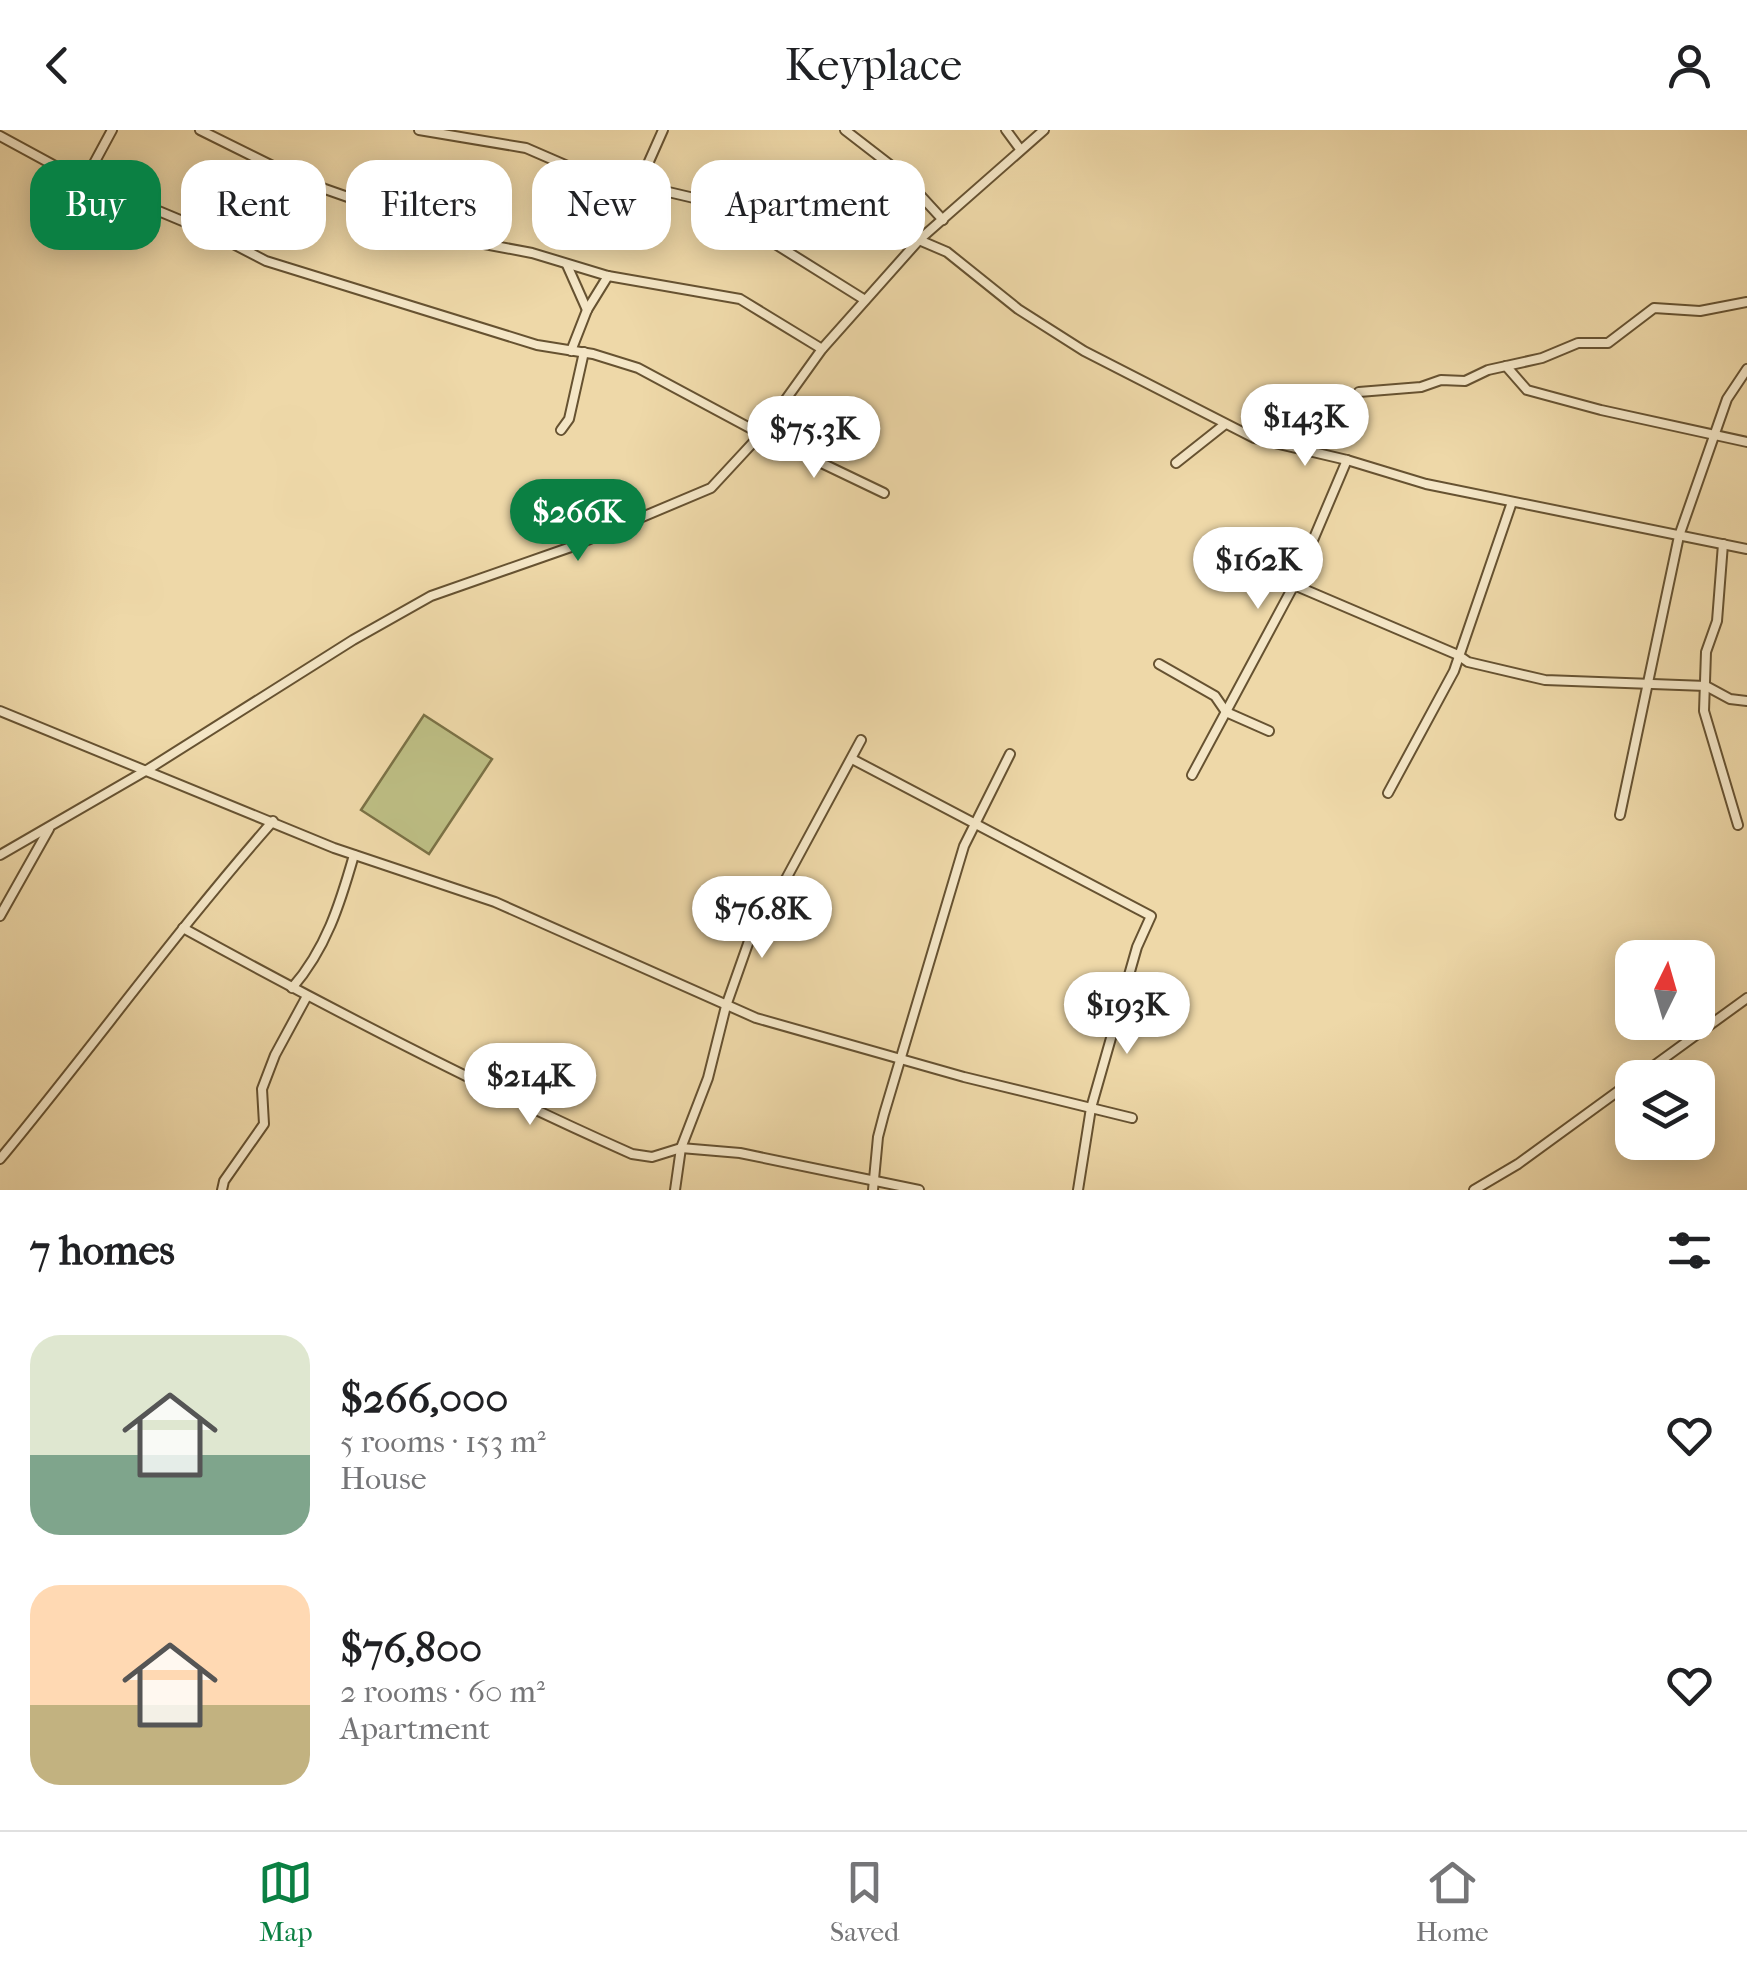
<!DOCTYPE html>
<html lang="en">
<head>
<meta charset="utf-8">
<style>
  body { margin:0; font-family:"IM FELL French Canon",serif; background:#f6f6f6; color:#202124; height:100vh; display:flex; flex-direction:column; font-size:38px; white-space:nowrap }
  * { box-sizing:border-box; margin:0 }
  p { font-size:32px; color:#757577 }
  .icon { flex:none; width:55px; height:55px; fill:none; stroke:currentColor; stroke-width:2; stroke-linecap:round; stroke-linejoin:round }
  .map { position:relative; height:1060px; overflow:hidden }
  .side { display:flex; flex-direction:column; background:#fff; flex:1 }
  .side>* { flex:none }
  .top-card { position:absolute; left:30px; top:30px; width:1000px; height:90px; display:flex; gap:20px }
  .needle { width:65px; rotate:5deg }
  .buttons { position:absolute; left:1615px; top:810px; display:grid; gap:20px }
  .buttons a { display:grid; place-items:center; width:100px; height:100px; border-radius:20px; background:#fff; box-shadow:0 5px 25px #0003; font-size:50px }
  .price { position:absolute; translate:-50% -85px; padding:0 22px; border-radius:35px; background:#fff; color:#222; font-size:32px; line-height:65px; filter:drop-shadow(0 2px 5px #0008) }
  .price::after { content:''; position:absolute; left:50%; top:60px; width:30px; height:22px; margin-left:-15px; background:inherit; clip-path:polygon(0 0,100% 0,50% 100%) }
  .price.current { background:#0b8043; color:#fff }
  ul { padding:0; list-style:none }
  li { display:flex; align-items:center; gap:30px; height:250px; padding:0 30px }
  li span { display:grid; place-items:center; flex:none; width:280px; height:200px; border-radius:30px; color:#555 }
  li>.icon { margin-inline-start:auto }
  span .icon { width:120px; height:120px; fill:#fffc; stroke-width:1 }
  li b { font-size:42px }
  h2 { display:flex; justify-content:space-between; align-items:center; height:120px; padding:0 30px; font-size:42px }
  .pill { padding:0 35px; border-radius:30px; background:#fff; box-shadow:0 5px 25px #0003; font-size:35px; line-height:90px }
  .pill.current { background:#0b8043; color:#fff }
  header { display:flex; justify-content:space-between; align-items:center; height:130px; padding:0 30px; background:#fff; font-size:45px; font-weight:600 }
  .tab-bar { display:flex; justify-content:space-around; align-items:center; height:140px; border-top:2px solid #e0e0e0; background:#fff; font-size:28px; color:#757577 }
  .tab-bar a { display:grid; justify-items:center; gap:5px }
  .tab-bar .current { color:#0b8043 }
  .map>svg:first-child { display:block }
</style>
</head>
<body>
<header><svg class="icon" aria-label="back" viewBox="0 0 24 24"><path d="M15 5l-7 7 7 7"/></svg>Keyplace<svg class="icon" aria-label="person" viewBox="0 0 24 24"><circle cx="12" cy="8" r="4"/><path d="M4 21q1-7 8-7t8 7"/></svg></header>
<div class="map">
<svg width="1747" height="1060" viewBox="0 0 1747 1060">
  <rect width="100%" height="100%" fill="#eed8a8"/>
  <filter id="stains"><feTurbulence type="fractalNoise" baseFrequency=".002" numOctaves="4"/><feColorMatrix values="0 0 0 0 .2 0 0 0 0 .09 0 0 0 0 .02 0 0 0 .5 -.17"/></filter>
  <radialGradient id="worn" r=".72"><stop offset=".6" stop-color="#630" stop-opacity="0"/><stop offset="1" stop-color="#630" stop-opacity=".3"/></radialGradient>
  <!-- green -->
  <polygon fill="#bdbe84" stroke="#7b7246" stroke-width="2.5" points="424,585 492,629 429,724 361,680"/>
  <g fill="none" stroke-linecap="round" stroke-linejoin="round">
    <defs>
      <g id="street">
        <polyline points="200,0 305,52 479,113 532,123 608,146 740,169 822,219"/>
        <polyline points="419,0 526,18 579,41 694,68 748,97 865,170"/>
        <polyline points="845,0 898,41 943,90"/>
        <polyline points="1006,0 1020,19"/>
        <polyline points="0,6 70,44 216,105 266,131 537,215 593,224 638,238 761,304 884,363"/>
        <polyline points="85,50 112,0"/>
        <polyline points="639,54 663,0"/>
        <polyline points="919,110 947,122 1018,179 1084,221 1254,308 1347,330 1426,354 1747,419"/>
        <polyline points="567,135 587,180"/>
        <polyline points="571,221 587,180 608,146"/>
        <polyline points="1506,236 1527,260 1601,280 1747,312"/>
        <polyline points="1359,262 1421,257 1441,250 1465,251 1488,240 1542,228 1578,213 1608,213 1654,178 1700,181 1747,172"/>
        <polyline points="561,300 569,289 584,222"/>
        <polyline points="1176,333 1224,295"/>
        <polyline points="1723,414 1717,491 1706,522 1704,581 1738,695"/>
        <polyline points="1294,455 1458,525 1468,532 1545,550 1706,556 1730,569 1747,571"/>
        <polyline points="1159,534 1215,566 1226,582 1269,601"/>
        <polyline points="0,581 334,718 495,772 756,888 964,947 1132,988"/>
        <polyline points="852,629 1151,786 1137,817 1091,978 1078,1060"/>
        <polyline points="1192,645 1294,455 1347,330"/>
        <polyline points="1388,663 1454,541 1512,372"/>
        <polyline points="1620,685 1679,406 1727,269 1747,239"/>
        <polyline points="0,725 147,640 353,510 431,466 571,417 711,358 761,304 822,219 919,110 1044,0"/>
        <polyline points="0,786 49,699"/>
        <path d="M183,798C330,879 479,956 632,1024L652,1027L681,1018L740,1023L919,1060"/>
        <path d="M292,858C326,819 340,774 354,725"/>
        <polyline points="1637,948 1747,868"/>
        <path d="M0,1029C92,918 177,800 273,691"/>
        <polyline points="222,1060 224,1051 264,994 262,959 275,925 307,866"/>
        <polyline points="675,1060 681,1018 708,948 726,876 750,808 787,747 861,610"/>
        <polyline points="873,1060 878,1007 884,984 964,716 1010,624"/>
        <polyline points="1474,1060 1518,1034 1632,951"/>
      </g>
    </defs>
    <!-- street casing -->
    <use href="#street" stroke="#665231" stroke-width="12"/>
    <!-- street -->
    <use href="#street" stroke="#f4e6c6" stroke-width="8"/>
  </g>
  <rect width="100%" height="100%" filter="url(#stains)"/>
  <rect width="100%" height="100%" fill="url(#worn)"/>
</svg>
<div class="buttons">
<a><svg class="needle" viewBox="-14 -14 28 28"><path d="M0-13l5 13h-10z" fill="#e53935"/><path d="M0 13l5-13h-10z" fill="#757577"/></svg></a>
<a><svg class="icon" aria-label="layers" viewBox="0 0 24 24"><path d="M12 4l9 5-9 5-9-5zM3 14l9 5 9-5"/></svg></a>
</div>
<b class="price" style="left:1305px;top:339px">$143K</b>
<b class="price" style="left:814px;top:351px">$75.3K</b>
<b class="price current" style="left:578px;top:434px">$266K</b>
<b class="price" style="left:1258px;top:482px">$162K</b>
<b class="price" style="left:762px;top:831px">$76.8K</b>
<b class="price" style="left:1127px;top:927px">$193K</b>
<b class="price" style="left:530px;top:998px">$214K</b>
<div class="top-card">
<a class="pill current">Buy</a>
<a class="pill">Rent</a>
<a class="pill">Filters</a>
<a class="pill">New</a>
<a class="pill">Apartment</a>
</div>
</div>
<section class="side">
<h2>7 homes<svg class="icon" aria-label="filters" viewBox="0 0 24 24"><path d="M4 7h16M4 17h16"/><circle cx="9" cy="7" r="2"/><circle cx="15" cy="17" r="2"/></svg></h2>
<ul>
<li><span style="background:linear-gradient(#dfe7d0 60%,#7fa58c 0)"><svg class="icon" aria-label="home" viewBox="0 0 24 24"><path d="M3 11l9-7 9 7M6 9v11h12V9"/></svg></span><div><b>$266,000</b><p>5 rooms · 153 m²</p><p>House</p></div><svg class="icon" aria-label="heart" viewBox="0 0 24 24"><path d="M12 20l-8-8c-3-5 5-10 8-4 3-6 11-1 8 4z"/></svg></li>
<li><span style="background:linear-gradient(#ffd9b3 60%,#c2b280 0)"><svg class="icon" aria-label="home" viewBox="0 0 24 24"><path d="M3 11l9-7 9 7M6 9v11h12V9"/></svg></span><div><b>$76,800</b><p>2 rooms · 60 m²</p><p>Apartment</p></div><svg class="icon" aria-label="heart" viewBox="0 0 24 24"><path d="M12 20l-8-8c-3-5 5-10 8-4 3-6 11-1 8 4z"/></svg></li>
</ul>
</section>
<nav class="tab-bar">
<a class="current"><svg class="icon" aria-label="map" viewBox="0 0 24 24"><path d="M3 6l6-2 6 2 6-2v14l-6 2-6-2-6 2zM9 4v14M15 6v14"/></svg>Map</a>
<a><svg class="icon" aria-label="saved" viewBox="0 0 24 24"><path d="M7 4h10v16l-5-4-5 4z"/></svg>Saved</a>
<a><svg class="icon" aria-label="home" viewBox="0 0 24 24"><path d="M3 11l9-7 9 7M6 9v11h12V9"/></svg>Home</a>
</nav>
</body>
</html>
